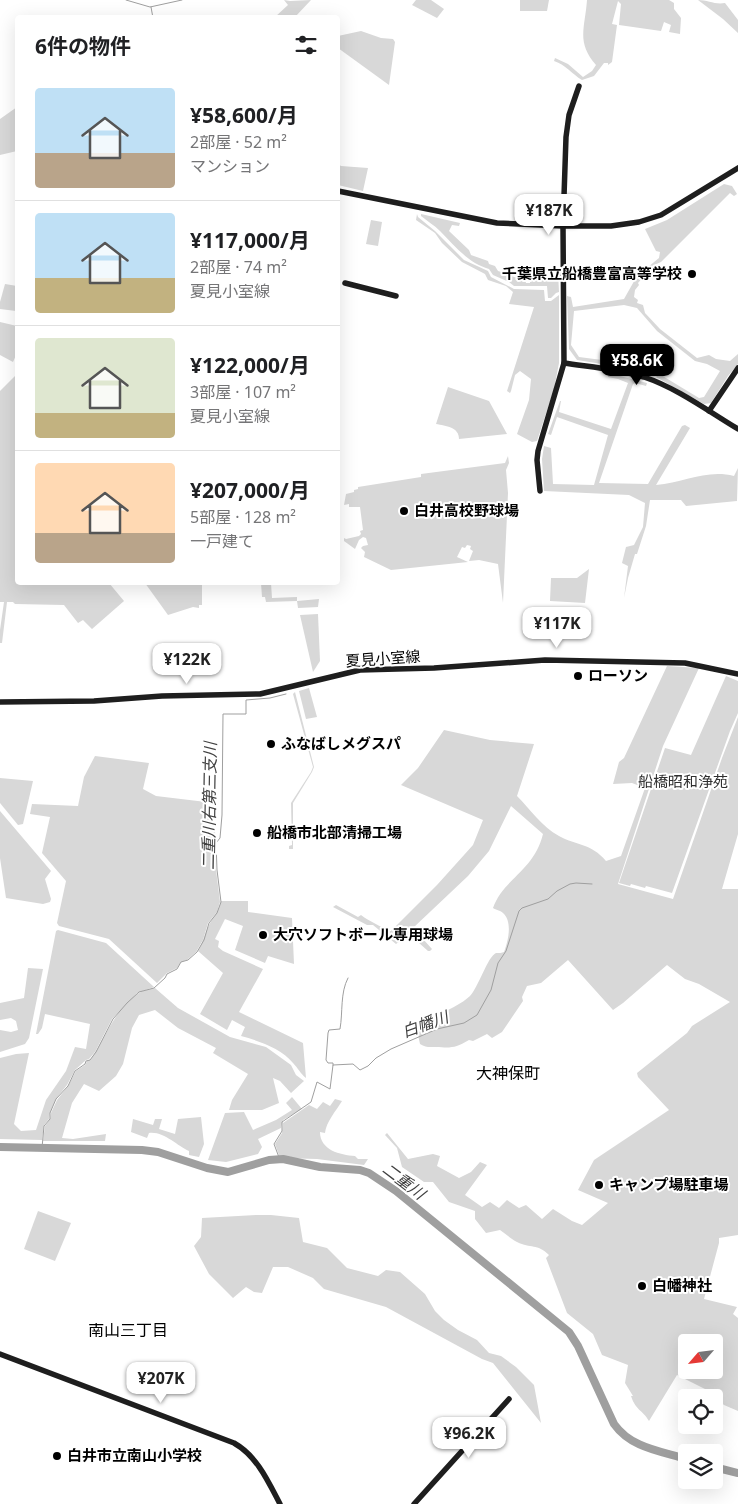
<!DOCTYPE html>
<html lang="ja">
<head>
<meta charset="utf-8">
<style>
  body { margin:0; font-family:"Noto Sans","Noto Sans JP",sans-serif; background:#f6f6f6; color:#202124; height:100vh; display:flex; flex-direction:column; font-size:19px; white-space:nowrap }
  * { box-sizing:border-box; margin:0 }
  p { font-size:16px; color:#757577 }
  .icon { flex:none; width:28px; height:28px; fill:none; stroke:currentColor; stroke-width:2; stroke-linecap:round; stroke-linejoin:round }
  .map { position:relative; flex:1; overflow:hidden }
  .side { position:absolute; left:15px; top:15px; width:325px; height:570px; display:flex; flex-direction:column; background:#fff; border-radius:5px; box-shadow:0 5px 20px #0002 }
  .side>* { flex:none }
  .needle { width:32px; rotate:242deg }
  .fabs { position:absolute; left:678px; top:1334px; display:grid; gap:10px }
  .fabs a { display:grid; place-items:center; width:45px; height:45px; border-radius:5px; background:#fff; box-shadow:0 5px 20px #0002; font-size:25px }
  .price { position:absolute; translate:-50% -42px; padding:0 11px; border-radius:10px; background:#fff; color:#222; font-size:16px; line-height:32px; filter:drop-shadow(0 1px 2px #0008) }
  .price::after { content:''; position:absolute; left:50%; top:30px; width:15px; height:11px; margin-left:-8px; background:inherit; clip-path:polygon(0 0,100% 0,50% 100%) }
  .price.on { background:#000; color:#fff }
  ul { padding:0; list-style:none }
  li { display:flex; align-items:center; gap:15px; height:125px; padding:0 20px }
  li+li { border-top:1px solid #e0e0e0 }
  li span { display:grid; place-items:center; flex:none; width:140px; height:100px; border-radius:5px; color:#555 }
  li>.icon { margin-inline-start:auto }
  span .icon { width:60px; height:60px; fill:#fffc; stroke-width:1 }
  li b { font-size:21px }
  h2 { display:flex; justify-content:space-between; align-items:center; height:60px; padding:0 20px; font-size:21px }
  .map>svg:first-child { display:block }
</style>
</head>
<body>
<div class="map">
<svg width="738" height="1504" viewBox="0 0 738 1504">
  <rect width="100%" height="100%" fill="#fff"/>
  <!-- green -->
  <g fill="#d8d8d8" fill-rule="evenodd">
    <polygon points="284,0 290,1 311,0 295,17 275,17 288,5"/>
    <polygon points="416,0 431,0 444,9 437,18 412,5"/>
    <polygon points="520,0 549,0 547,11 520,11"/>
    <path d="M587,0H669L674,3V9L681,18L680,34L669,32L671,25L664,22L661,31L619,25L621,4L618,1L612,24L617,25L612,62L608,65V63H604L594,76L582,80C572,74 566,65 554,61L555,58L568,64L583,77L592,71L596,65C576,42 585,28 587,0Z"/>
    <path d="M698,0C708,0 715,5 725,3L738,20V33L723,19Z"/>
    <polygon points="361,31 381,38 393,39 395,42 389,85 338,48 338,36"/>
    <polygon points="17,107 17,151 0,155 0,119"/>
    <polygon points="338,164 341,166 368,168 363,191 338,185"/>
    <polygon points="724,184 732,186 737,194 734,196 730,193 661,262 654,265 638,283 639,285 635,290 634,297 638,300 637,303 643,305 645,313 660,329 697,358 709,355 716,359 730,361 738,354 738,364 728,376 711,403 704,404 656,377 658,375 661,375 699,398 704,397 720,371 707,364 695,361 657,331 637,308 624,305 574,311 571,345 579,357 602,360 603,362 602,364 577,360 569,349 567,296 571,297 573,307 624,299 637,276 659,258 660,252 656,251 645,229 667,220"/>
    <polygon points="417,214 418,217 435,231 464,260 488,271 491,277 514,289 544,290 545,301 551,301 559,295 559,363 554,389 537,441 532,442 517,434 529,400 531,379 520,371 515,375 511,391 510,393 507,391 534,307 509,304 513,292 506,286 488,280 485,274 462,262 442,243 435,233 416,220"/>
    <path d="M421,214L460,223L459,226L452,225L449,231L469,250L471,255L488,261L489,264L495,266L498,271C508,274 515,279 525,279L526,283H530V279H555V272H558L559,292L556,293L551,298H548L547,286H514L509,282L493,275L489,269C468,263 455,246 440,231C434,225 427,221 421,216Z"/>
    <polygon points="371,220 382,222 378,246 366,244"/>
    <polygon points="5,284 17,286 16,311 0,309 0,302"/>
    <polygon points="0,322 17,326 17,353 13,362 0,355"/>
    <path d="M608,373L647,383L646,386L635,383L633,384L599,483L648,484L682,426L685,425L690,428L656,485C684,483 706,469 734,476L738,468L737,501L686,506L681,500H650L646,526L637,554H635L628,578L624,598L628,566L622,563L626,547L634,545L643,527L645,503L629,495L544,491L542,459L544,446L551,448L553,484L594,485L608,435L557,417L551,435L548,434L560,401H561L559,412L611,429L628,383L618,379L608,377Z"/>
    <polygon points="17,374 18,582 109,583 124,601 92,629 83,620 78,623 64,605 15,604 13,602 7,602 2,643 0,643 0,630 4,602 0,602 0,391"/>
    <path d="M448,387L489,401L507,434L459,439C459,427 446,426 436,424Z"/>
    <polygon points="508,456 509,463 506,470 508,493 503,603 498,564 479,560 469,561 473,551 470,549 471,546 467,545 465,548 462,547 457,557 468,562 391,570 364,557 365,552 361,548 363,546 368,545 366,538 363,537 359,540 355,549 344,541 344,538 346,539 359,536 361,534 360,531 363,530 360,507 349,507 349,504 344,505 346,494 354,492 354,490 358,489 358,487 421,477 421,474 505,463"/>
    <polygon points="589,569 585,603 550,601 551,578 577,578"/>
    <polygon points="145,583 202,583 202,605 199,605 199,608 193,607 168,615"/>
    <polygon points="261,583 271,583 272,598 297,597 297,601 319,599 318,607 298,608 297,601 266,602 265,597 262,597"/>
    <polygon points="318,614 320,661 313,672 300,615"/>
    <path d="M667,666L699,668L663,746L618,884L673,899L722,758L738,717V834L722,889H738V1235L719,1238V1243L704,1299L737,1307L733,1314L738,1318V1411L724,1405L705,1389L677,1375L649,1421C642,1409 636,1411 631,1396H633L625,1383L628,1365L602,1355L593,1334L567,1313L546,1258L549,1255C537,1243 531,1249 517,1242C511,1239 506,1234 500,1230L486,1233L475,1219V1211L449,1202L433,1182H424L402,1167L397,1148L385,1135L387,1133L408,1159L433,1154L440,1156L437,1166L459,1178L471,1172L480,1162L487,1165L465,1195L482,1207L490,1202L499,1208L507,1200L519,1208L526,1205L542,1219L553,1209L572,1221L582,1225L608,1203L578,1190L594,1160L669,1110L638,1077L637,1073L687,1033L692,1026L730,1002L699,984L685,979L667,965L623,1003L613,1010L568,960L541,983L527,986L522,997L523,1001L502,1032L492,1038L487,1034L473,1041L469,1040C455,1048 452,1048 436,1047C430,1047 426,1048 420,1044L418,1035V1023C431,1019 461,1005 470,996C478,988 488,956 496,953C499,953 502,953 504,952C508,941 513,922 503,913C500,910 496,910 493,908C503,879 534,871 543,834L511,806L489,851L468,876L413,928L432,949L430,951H428L409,934L396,944L373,925H367L333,907L336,905L358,917L361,915C370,922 378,924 387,931H391L437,885L473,845L483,820L401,785L418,768L444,730L490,740L534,744L517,796C530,809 542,827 559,836C577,846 591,843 606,861L621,856L645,788L632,783L613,784L619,762L624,758ZM686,1342H714V1370H686Z"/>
    <polygon points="726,676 738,681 738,713 730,731 672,893 646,886 645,888 631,884 630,886 619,883 665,748 691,755"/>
    <polygon points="309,688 317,717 306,719 299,691"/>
    <polygon points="295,692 314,767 312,772 293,803 293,849 289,849 289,846 292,845 291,803 311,772 313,767 293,694"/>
    <polygon points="95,756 149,763 143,789 156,796 206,802 211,813 215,829 216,870 220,902 217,912 208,923 203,940 196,952 187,960 181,962 177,968 167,973 157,983 109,939 59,926 57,923 66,881 42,853 50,817 30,814 32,804 78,806 84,777"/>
    <polygon points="0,778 33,781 23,824 18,825 0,803"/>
    <polygon points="0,811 51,871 45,879 51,899 50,902 43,904 6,898 0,858"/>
    <path d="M221,901H248V912L292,918L294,964L268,956L265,963L235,950L243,926L225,919L215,939L219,941L218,947L223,951L263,969L239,1012L303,1043L306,1078C300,1073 298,1068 293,1063C281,1048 259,1041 241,1036L245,1027L232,1020L227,1030L200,1014L223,973L198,951C203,942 205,932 210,923C215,914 218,913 221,901Z"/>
    <polygon points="58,930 106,943 154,987 137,993 112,1019 95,1052 89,1059 86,1060 75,1070 67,1085 56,1099 50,1113 49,1119 44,1125 42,1140 0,1139 0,1058 16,1054 29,1053 14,1124 21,1131 36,1130 46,1100 66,1071 75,1047 86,1049 90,1024 45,1014 42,1028 38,1034 36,1034 56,931"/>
    <polygon points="28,968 43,969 29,1038 25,1044 0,1052 0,1030 11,1032 18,1030 16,1021 11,1018 0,1020 0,1003 24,998"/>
    <path d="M155,988L178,1008L230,1037L266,1047L291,1065L296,1075L304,1081L291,1093L280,1081L273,1078L279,1103L262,1110H229L232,1100L248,1074L213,1053L216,1048L178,1028L155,1010L139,1015L132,1028L123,1064L116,1076L99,1091L84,1084L72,1103L62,1138L73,1139L106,1134L105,1141H43L45,1126L50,1119L51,1113L57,1100L68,1086L76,1071L85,1065L87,1061L90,1060C104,1041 118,1003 139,993C144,990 150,989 155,988Z"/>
    <polygon points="292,1097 302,1109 283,1120 281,1128 258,1139 262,1147 258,1154 226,1162 208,1160 225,1113 244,1112 253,1130 276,1120 292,1110 286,1103"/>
    <path d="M335,1099L342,1101C336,1111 326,1122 325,1133L320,1132C320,1150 340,1155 355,1156L358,1159H368L364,1165L317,1159L280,1158L275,1144L282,1133L283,1123L309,1105L317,1109L323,1102L330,1106Z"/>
    <path d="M201,1117L204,1144L199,1157L189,1155V1151C177,1146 164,1131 149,1133L147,1138L131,1132L133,1119L153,1125L155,1119H162L159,1129L175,1134L178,1119Z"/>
    <polygon points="38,1211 71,1223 55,1261 24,1249"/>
    <polygon points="256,1215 271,1215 299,1218 303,1242 327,1248 347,1268 378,1276 386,1270 400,1272 425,1294 435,1311 444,1320 458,1330 477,1340 489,1353 501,1356 516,1367 534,1385 541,1423 493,1363 482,1359 386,1307 324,1289 313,1278 288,1267 273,1267 262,1293 254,1292 246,1287 233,1298 209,1274 194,1246 201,1237 202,1218"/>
  </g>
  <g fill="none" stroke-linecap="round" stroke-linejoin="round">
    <!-- stream -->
    <g stroke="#9f9f9f" stroke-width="1">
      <polyline points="126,0 150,7 182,0"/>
      <polyline points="151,7 153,18"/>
      <path d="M333,1065V1063H328L326,1060L328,1033L329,1030L340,1029C343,1012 340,993 348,978"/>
      <polyline points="42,1148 44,1126 50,1119 50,1113 56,1099 68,1086 75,1071 85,1064 86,1061 90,1060 96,1052 113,1019 127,1003 139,992 154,988 165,978 167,974 177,969 181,962 188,960 197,952 204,940 209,923 217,913 221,902 217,870 216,843 220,838 222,815 223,714 246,714 246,700 270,698 286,694"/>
      <polyline points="280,1160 274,1144 282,1131 282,1122 311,1102 317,1082 330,1089 333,1065 353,1064 360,1070 368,1066 376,1058 391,1049 437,1029 464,1023 477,1015 491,990 498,963 506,951 519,911 522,908 548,899 557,891 570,884 576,883 592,884"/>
    </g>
    <!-- river -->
    <g stroke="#9f9f9f" stroke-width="8">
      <path d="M0,1147L142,1150L158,1152L207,1168L228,1172L269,1160L283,1159L320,1167L360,1170L369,1173L396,1191L569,1332L578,1346L614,1424C631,1448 660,1451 686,1459"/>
      <polyline points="714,1467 738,1473"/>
    </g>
    <!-- secondary -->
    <g stroke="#1e1e1e" stroke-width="5.5">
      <polyline points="338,191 497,223 563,226 611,226 639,222 661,215 738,168"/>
      <polyline points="345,283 396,296"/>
      <path d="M564,363C591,367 618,369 644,377C677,388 708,411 738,429"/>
      <polyline points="709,411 738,368"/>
      <polyline points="540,491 537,460 538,451 564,363 563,226 566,137 569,115 579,86"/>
      <polyline points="0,702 94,701 162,696 260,694 360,670 434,668 545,660 685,663 738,674"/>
      <path d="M0,1354L234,1443C257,1456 268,1481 280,1504"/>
      <polyline points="414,1504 509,1399"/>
    </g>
  </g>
  <!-- markers -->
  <g fill="#000" stroke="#fff" stroke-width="2">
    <circle cx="692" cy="274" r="5"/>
    <circle cx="404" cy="511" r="5"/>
    <circle cx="578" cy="676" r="5"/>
    <circle cx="271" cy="744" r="5"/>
    <circle cx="257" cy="833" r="5"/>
    <circle cx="263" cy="935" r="5"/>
    <circle cx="599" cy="1185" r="5"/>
    <circle cx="642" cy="1286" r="5"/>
    <circle cx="57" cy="1456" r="5"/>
  </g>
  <g text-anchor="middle" stroke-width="4" stroke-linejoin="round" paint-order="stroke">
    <!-- poi labels -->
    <g font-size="15" font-weight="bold" fill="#000" stroke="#fff" text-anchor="start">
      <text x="682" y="279" text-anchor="end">千葉県立船橋豊富高等学校</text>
      <text x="414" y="516">白井高校野球場</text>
      <text x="588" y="681">ローソン</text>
      <text x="281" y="749">ふなばしメグスパ</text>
      <text x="267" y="838">船橋市北部清掃工場</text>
      <text x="273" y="940">大穴ソフトボール専用球場</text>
      <text x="609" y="1190">キャンプ場駐車場</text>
      <text x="652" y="1291">白幡神社</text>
      <text x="67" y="1461">白井市立南山小学校</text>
    </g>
    <!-- street labels -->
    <g font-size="15" fill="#000" stroke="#fff">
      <text transform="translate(383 659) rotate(-4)" y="5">夏見小室線</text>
    </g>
    <!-- park labels -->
    <g font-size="15" fill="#2f2f2f" stroke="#fff">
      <text x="683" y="787">船橋昭和浄苑</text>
    </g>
    <!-- water labels -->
    <g font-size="16" font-style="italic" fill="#404040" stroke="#fff">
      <text transform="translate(209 806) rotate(-89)" y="6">二重川右第三支川</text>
      <text transform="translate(425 1024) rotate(-20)" y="6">白幡川</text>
      <text transform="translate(404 1181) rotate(37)" y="6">二重川</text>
    </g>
    <!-- neighbourhood labels -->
    <g font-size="16" fill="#000" stroke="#fff">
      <text x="508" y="1079">大神保町</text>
      <text x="128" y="1336">南山三丁目</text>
    </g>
  </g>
</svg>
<div class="fabs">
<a><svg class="needle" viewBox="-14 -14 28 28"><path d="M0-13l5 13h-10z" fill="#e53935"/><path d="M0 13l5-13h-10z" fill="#757577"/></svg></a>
<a><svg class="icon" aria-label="locate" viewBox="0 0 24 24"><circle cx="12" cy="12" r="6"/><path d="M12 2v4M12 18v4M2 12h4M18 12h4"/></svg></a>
<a><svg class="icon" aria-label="layers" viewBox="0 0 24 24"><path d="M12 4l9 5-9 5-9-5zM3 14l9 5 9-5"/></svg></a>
</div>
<b class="price" style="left:549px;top:236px">¥187K</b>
<b class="price on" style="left:637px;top:386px">¥58.6K</b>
<b class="price" style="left:557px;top:649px">¥117K</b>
<b class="price" style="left:187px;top:685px">¥122K</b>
<b class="price" style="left:161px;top:1404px">¥207K</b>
<b class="price" style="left:469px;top:1459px">¥96.2K</b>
<section class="side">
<h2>6件の物件<svg class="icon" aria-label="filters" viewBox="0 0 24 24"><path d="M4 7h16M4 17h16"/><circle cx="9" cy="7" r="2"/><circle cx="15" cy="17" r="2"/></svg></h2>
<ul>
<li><span style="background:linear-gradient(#bfe0f5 65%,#b9a48a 0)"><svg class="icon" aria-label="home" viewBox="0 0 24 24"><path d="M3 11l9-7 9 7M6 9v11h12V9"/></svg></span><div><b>¥58,600/月</b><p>2部屋 · 52 m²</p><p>マンション</p></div></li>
<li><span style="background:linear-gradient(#bfe0f5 65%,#c2b280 0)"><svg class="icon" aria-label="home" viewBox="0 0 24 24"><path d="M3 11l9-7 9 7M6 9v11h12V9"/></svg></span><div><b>¥117,000/月</b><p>2部屋 · 74 m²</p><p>夏見小室線</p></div></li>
<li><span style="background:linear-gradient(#dfe7d0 75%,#c2b280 0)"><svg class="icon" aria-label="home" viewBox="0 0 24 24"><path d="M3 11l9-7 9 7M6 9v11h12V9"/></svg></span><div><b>¥122,000/月</b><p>3部屋 · 107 m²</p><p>夏見小室線</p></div></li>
<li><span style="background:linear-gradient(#ffd9b3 70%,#b9a48a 0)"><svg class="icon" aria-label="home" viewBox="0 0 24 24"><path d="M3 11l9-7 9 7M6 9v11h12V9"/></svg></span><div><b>¥207,000/月</b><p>5部屋 · 128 m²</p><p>一戸建て</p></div></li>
</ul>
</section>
</div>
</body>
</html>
